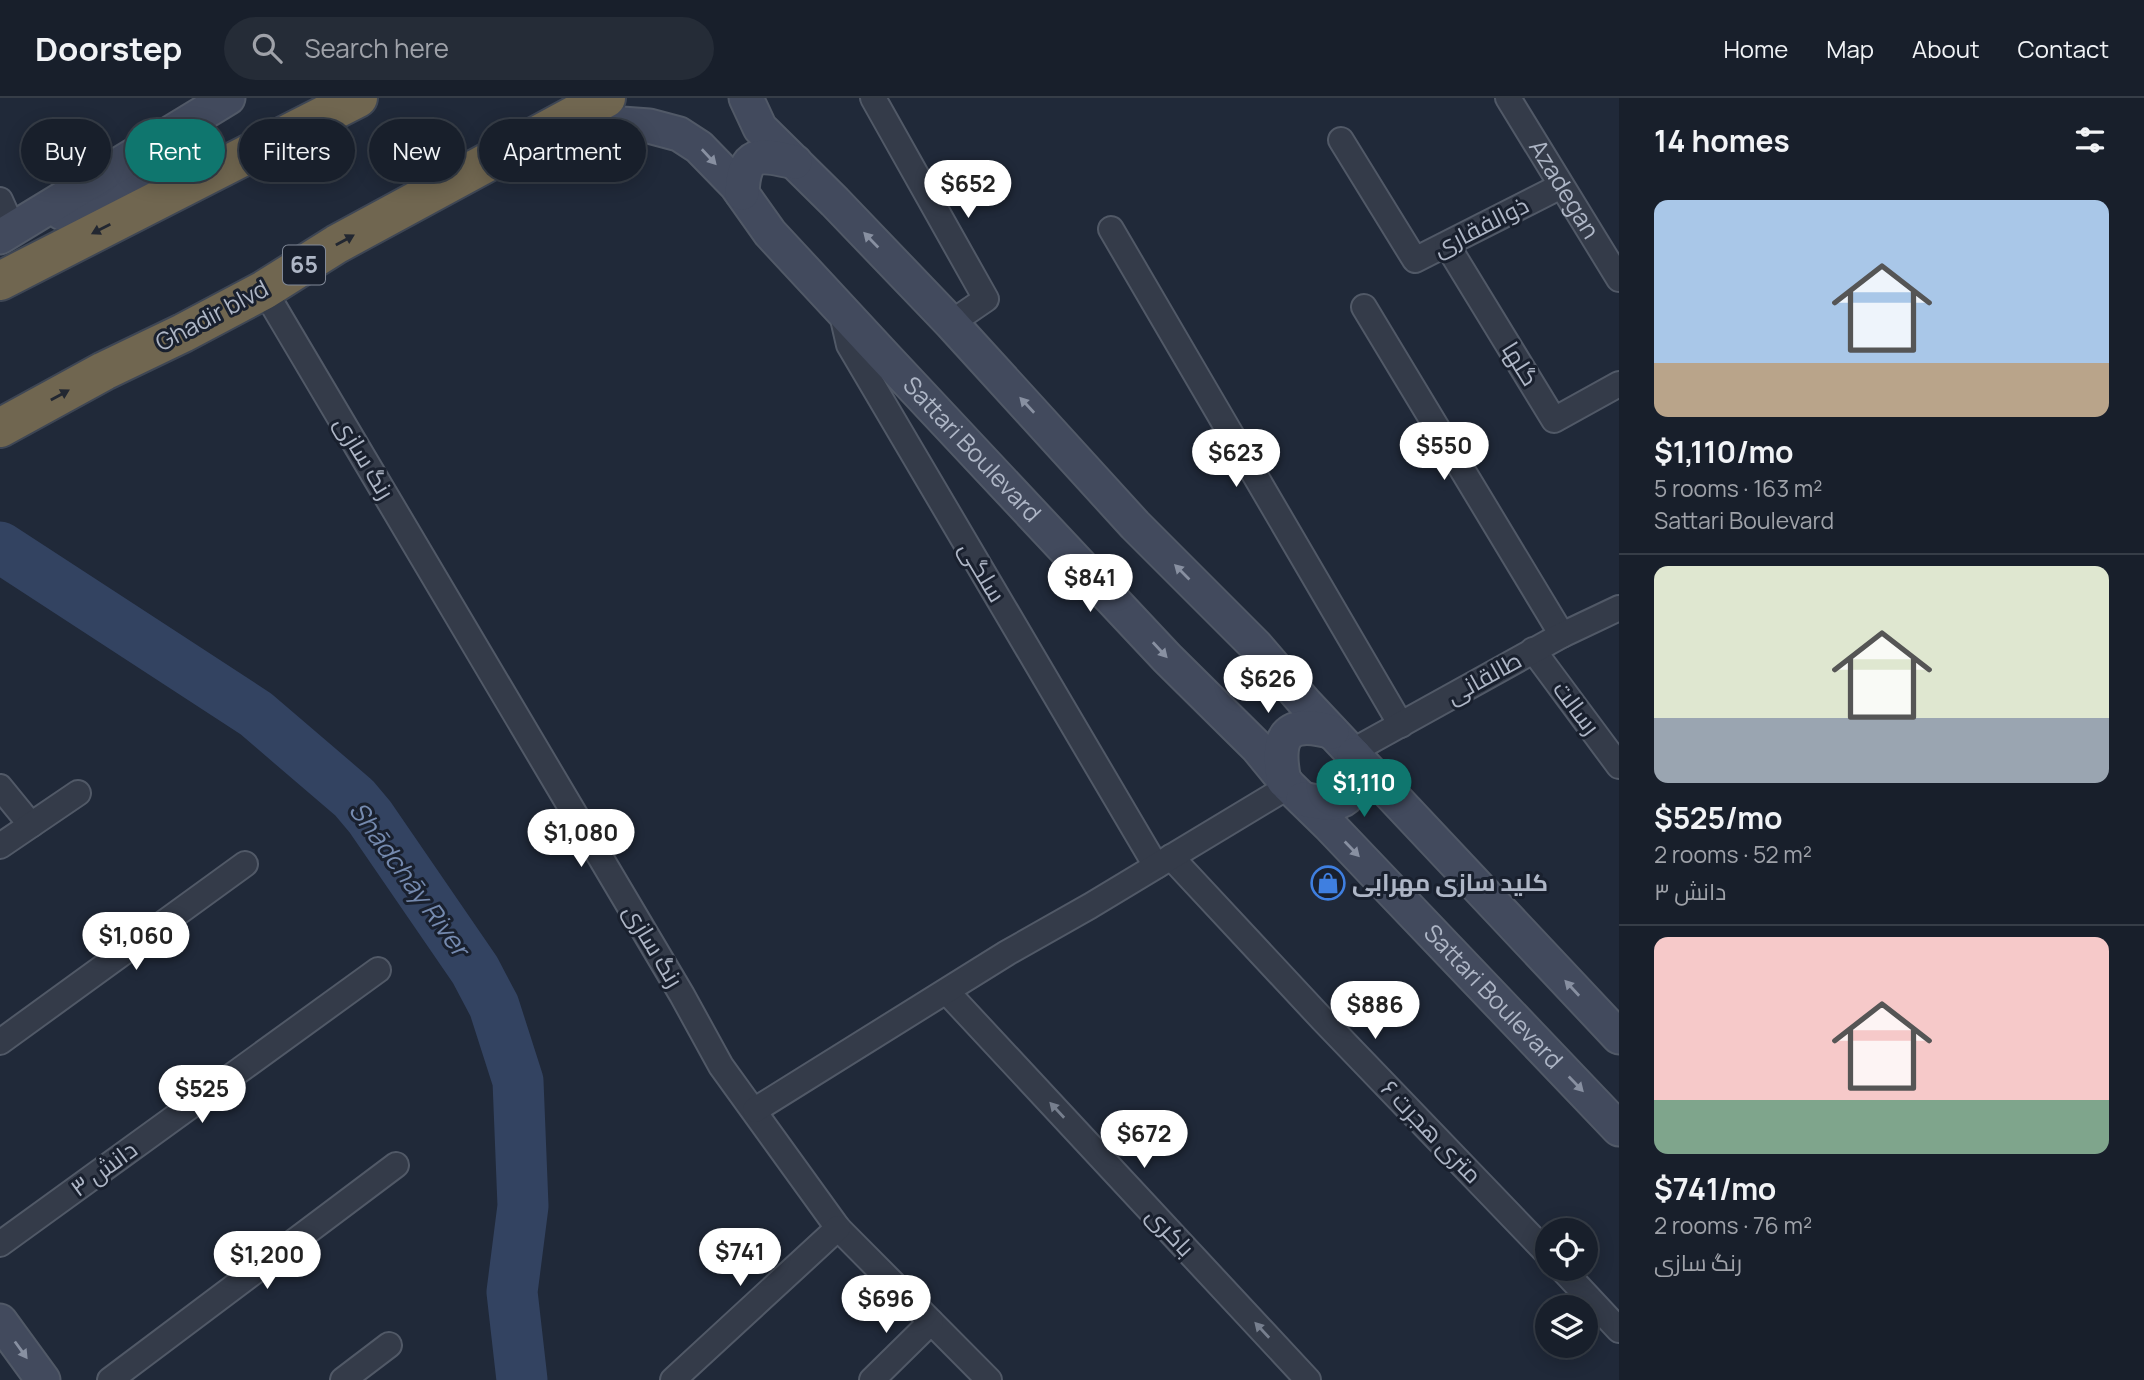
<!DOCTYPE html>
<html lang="en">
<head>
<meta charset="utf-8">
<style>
  body { margin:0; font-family:Manrope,Cairo,sans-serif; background:#252c37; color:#f1f3f6; height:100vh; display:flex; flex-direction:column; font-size:26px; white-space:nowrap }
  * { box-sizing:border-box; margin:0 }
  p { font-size:23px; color:#9fa2a9 }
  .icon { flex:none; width:38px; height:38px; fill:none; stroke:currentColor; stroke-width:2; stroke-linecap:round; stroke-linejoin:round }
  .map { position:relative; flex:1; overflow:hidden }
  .panel { display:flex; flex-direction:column; background:#181f2b; width:525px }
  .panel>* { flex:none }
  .banner { position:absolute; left:21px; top:21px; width:665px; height:63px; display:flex; gap:14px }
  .buttons { position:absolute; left:1535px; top:1120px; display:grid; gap:14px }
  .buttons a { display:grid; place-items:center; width:63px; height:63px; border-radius:50%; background:#181f2b; box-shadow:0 4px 18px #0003,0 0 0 2px #363d47; font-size:35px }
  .price { position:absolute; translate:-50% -60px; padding:0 16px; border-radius:24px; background:#fff; color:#222; font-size:23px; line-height:46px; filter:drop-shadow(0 2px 4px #0008) }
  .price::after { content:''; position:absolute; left:50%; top:42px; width:21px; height:16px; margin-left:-10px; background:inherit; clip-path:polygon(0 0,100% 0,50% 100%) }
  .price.selected { background:#0f766e; color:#fff }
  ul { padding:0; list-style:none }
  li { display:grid; align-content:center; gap:14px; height:371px; padding:0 35px }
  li+li { border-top:2px solid #363d47 }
  li span { display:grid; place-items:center; height:217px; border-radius:14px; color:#555 }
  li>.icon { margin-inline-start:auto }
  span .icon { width:126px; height:126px; fill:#fffc; stroke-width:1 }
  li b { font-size:30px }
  h2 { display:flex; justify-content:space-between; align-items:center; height:84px; padding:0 35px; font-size:30px }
  .chip { padding:0 24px; border-radius:32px; background:#181f2b; box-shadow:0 4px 18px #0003,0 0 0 2px #363d47; font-size:24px; line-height:63px }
  .chip.selected { background:#0f766e; color:#fff }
  header { display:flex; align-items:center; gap:42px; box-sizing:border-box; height:98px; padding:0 35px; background:#181f2b; border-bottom:2px solid #363d47 }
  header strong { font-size:33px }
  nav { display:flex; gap:38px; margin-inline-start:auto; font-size:24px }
  .search { width:490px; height:63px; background:#252c37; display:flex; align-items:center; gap:18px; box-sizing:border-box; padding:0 24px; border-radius:38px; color:#9fa2a9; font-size:26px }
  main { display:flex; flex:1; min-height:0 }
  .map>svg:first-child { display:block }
</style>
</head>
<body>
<header>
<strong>Doorstep</strong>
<div class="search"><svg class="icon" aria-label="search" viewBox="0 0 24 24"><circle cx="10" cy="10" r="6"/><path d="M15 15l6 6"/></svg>Search here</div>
<nav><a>Home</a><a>Map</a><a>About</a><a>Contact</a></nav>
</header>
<main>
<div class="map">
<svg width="1619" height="1282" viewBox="0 0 1619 1282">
  <rect width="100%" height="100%" fill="#202939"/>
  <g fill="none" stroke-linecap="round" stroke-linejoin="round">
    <!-- river -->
    <polyline stroke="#334361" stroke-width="51" points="0,449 256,616 354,700 370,719 475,872 494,908 518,983 523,1108 512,1194 522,1282"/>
    <defs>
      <g id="street">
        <polyline points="873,0 986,201 951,225"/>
        <path id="s1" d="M1508,0L1619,181"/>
        <polyline points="1341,42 1415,162 1561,88"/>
        <polyline points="0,102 13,131"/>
        <polyline points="1111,131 1401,627"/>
        <polyline points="1447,147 1554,322 1619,286"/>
        <polyline points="264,192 682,897 721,968 838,1130 989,1282"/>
        <polyline points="1364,209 1562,537"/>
        <polyline points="841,212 849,247 1156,768"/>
        <polyline points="1533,552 1619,668"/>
        <polyline points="1351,654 1562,537 1619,510"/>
        <polyline points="0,689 31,727"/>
        <polyline points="0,748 78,695"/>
        <polyline points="1171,759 1322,921 1547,1155"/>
        <polyline points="947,894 1308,1282"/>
        <polyline points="0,944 245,766"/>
        <polyline points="755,1012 1007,855 1090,808 1289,688"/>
        <polyline points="0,1146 378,872"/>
        <polyline points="1562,1171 1619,1232"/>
        <polyline points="110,1282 396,1067"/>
        <polyline points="343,1282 389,1247"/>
        <polyline points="673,1282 838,1130"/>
        <polyline points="872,1282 931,1224"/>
      </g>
      <g id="secondary">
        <polyline points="746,0 760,30 835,104 951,225 1135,427 1256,548 1306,606 1619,939"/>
        <path id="s2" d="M552,31L622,26L649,28L679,36L699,49L736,87L770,135L885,259L1167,560L1257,649L1289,688L1330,728L1619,1031"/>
        <path d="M742,95C744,52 759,56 795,64"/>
        <polyline points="62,115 184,75"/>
        <polyline points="0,139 228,0"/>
        <path d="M1284,683C1275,640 1285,620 1332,634"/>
        <path d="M1303,701C1346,712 1358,701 1354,657"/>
        <polyline points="0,1223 43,1282"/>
      </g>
      <g id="highway">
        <polyline points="0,183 358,0"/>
        <polyline points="0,330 104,273 183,235 264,192 337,146 606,0"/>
      </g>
    </defs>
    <!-- street casing -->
    <use href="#street" stroke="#515967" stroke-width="28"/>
    <!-- secondary casing -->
    <use href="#secondary" stroke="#515967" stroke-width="37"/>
    <!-- highway casing -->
    <use href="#highway" stroke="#3e4654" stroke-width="42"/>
    <!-- street -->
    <use href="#street" stroke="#343b49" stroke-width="24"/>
    <!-- secondary -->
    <use href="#secondary" stroke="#424a5d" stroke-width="33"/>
    <!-- highway -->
    <use href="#highway" stroke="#706650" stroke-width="38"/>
  </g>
  <!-- one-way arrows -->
  <defs><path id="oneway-solid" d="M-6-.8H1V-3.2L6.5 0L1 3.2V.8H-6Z" transform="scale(1.75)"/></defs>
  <g fill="#8890a1">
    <use href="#oneway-solid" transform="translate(709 59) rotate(47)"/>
    <use href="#oneway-solid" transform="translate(871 142) rotate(-134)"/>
    <use href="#oneway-solid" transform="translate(1027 307) rotate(-133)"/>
    <use href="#oneway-solid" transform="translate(1182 474) rotate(-135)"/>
    <use href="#oneway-solid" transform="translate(1160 552) rotate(47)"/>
    <use href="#oneway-solid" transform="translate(1352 751) rotate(46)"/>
    <use href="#oneway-solid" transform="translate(1572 890) rotate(-133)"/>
    <use href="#oneway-solid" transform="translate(1576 986) rotate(46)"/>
    <use href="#oneway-solid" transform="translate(21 1252) rotate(54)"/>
  </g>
  <g fill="#222731">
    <use href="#oneway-solid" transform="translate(101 131) rotate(153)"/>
    <use href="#oneway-solid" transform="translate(345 142) rotate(-29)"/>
    <use href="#oneway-solid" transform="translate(60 297) rotate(-29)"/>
  </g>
  <g fill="#777f8e">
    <use href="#oneway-solid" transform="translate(1057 1012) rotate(-133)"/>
    <use href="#oneway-solid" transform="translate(1262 1232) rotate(-133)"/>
  </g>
  <!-- icons -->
  <defs>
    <symbol id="shop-ring" viewBox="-11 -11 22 22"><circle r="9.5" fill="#19202e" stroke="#3f7fe0" stroke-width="1.5"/><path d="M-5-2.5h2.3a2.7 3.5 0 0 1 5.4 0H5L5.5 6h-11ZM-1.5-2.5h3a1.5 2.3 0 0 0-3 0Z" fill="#3f7fe0"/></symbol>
  </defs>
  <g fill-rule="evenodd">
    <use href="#shop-ring" x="1309" y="766" width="38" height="38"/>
  </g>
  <g text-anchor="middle" stroke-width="6" stroke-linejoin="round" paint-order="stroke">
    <!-- shield labels -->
    <rect fill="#19202e" stroke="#818998" stroke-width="2" x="283" y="147.5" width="42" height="39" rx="5"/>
    <g font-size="23" font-weight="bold" fill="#aeb6c6">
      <text x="304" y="175">65</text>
    </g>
    <!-- street labels -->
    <g font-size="24" fill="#aeb6c6" stroke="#19202e">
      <text dy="8" stroke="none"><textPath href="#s1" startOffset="107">Azadegan</textPath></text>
      <text transform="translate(1481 129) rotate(-27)" y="8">ذوالفقاری</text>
      <text transform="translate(212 218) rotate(-28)" y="8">Ghadir blvd</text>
      <text transform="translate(1520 266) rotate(58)" y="8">گلها</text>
      <text dy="8" stroke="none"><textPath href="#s2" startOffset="560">Sattari Boulevard</textPath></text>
      <text transform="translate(364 360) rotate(59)" y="8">رنگ سازی</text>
      <text transform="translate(982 474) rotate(59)" y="8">سلگی</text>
      <text transform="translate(1484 580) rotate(-29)" y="8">طالقانی</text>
      <text transform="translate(1576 610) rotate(53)" y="8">رسالت</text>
      <text transform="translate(653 848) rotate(59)" y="8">رنگ سازی</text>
      <text dy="8" stroke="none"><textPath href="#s2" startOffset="1316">Sattari Boulevard</textPath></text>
      <text transform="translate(1431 1034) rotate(46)" y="8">۶ متری هجرت</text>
      <text transform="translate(104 1071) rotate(-36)" y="8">دانش ۳</text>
      <text transform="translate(1170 1134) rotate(47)" y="8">باکری</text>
    </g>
    <!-- poi labels -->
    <g font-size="24" font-weight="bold" fill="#aeb6c6" stroke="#19202e" text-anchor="start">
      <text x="1352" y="793">کلید سازی مهرابی</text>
    </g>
    <!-- water labels -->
    <g font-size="26" font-style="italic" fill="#758aaf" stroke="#19202e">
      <text transform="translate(409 781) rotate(54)" y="9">Shādchāy River</text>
    </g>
  </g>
</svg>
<div class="buttons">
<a><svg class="icon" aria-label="locate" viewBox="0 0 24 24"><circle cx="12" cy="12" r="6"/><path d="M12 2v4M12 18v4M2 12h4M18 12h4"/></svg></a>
<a><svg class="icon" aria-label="layers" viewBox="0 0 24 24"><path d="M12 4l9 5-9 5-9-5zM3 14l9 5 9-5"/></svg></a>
</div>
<b class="price" style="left:968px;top:122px">$652</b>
<b class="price" style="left:1444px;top:384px">$550</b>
<b class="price" style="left:1236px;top:391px">$623</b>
<b class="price" style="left:1090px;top:516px">$841</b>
<b class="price" style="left:1268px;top:617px">$626</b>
<b class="price selected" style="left:1364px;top:721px">$1,110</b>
<b class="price" style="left:581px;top:771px">$1,080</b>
<b class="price" style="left:136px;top:874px">$1,060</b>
<b class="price" style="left:1375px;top:943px">$886</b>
<b class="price" style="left:202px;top:1027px">$525</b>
<b class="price" style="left:1144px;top:1072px">$672</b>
<b class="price" style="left:740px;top:1190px">$741</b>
<b class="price" style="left:267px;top:1193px">$1,200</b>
<b class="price" style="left:886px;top:1237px">$696</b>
<div class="banner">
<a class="chip">Buy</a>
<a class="chip selected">Rent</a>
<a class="chip">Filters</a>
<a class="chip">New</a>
<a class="chip">Apartment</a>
</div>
</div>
<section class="panel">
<h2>14 homes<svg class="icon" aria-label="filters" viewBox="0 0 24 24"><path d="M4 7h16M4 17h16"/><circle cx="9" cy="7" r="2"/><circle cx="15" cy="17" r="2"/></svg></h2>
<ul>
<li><span style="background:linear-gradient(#a9c7e8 75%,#b9a48a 0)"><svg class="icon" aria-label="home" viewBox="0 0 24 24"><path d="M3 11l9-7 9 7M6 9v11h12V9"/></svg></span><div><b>$1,110/mo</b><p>5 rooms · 163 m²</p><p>Sattari Boulevard</p></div></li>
<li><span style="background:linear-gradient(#dfe7d0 70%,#9aa5b1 0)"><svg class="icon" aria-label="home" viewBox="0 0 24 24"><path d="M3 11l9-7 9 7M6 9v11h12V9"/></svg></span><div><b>$525/mo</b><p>2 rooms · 52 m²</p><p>دانش ۳</p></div></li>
<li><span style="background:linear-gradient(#f6c9c9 75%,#7fa58c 0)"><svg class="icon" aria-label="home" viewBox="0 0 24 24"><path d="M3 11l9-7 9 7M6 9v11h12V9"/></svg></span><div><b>$741/mo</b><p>2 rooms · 76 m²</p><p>رنگ سازی</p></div></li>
</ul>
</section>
</main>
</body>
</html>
